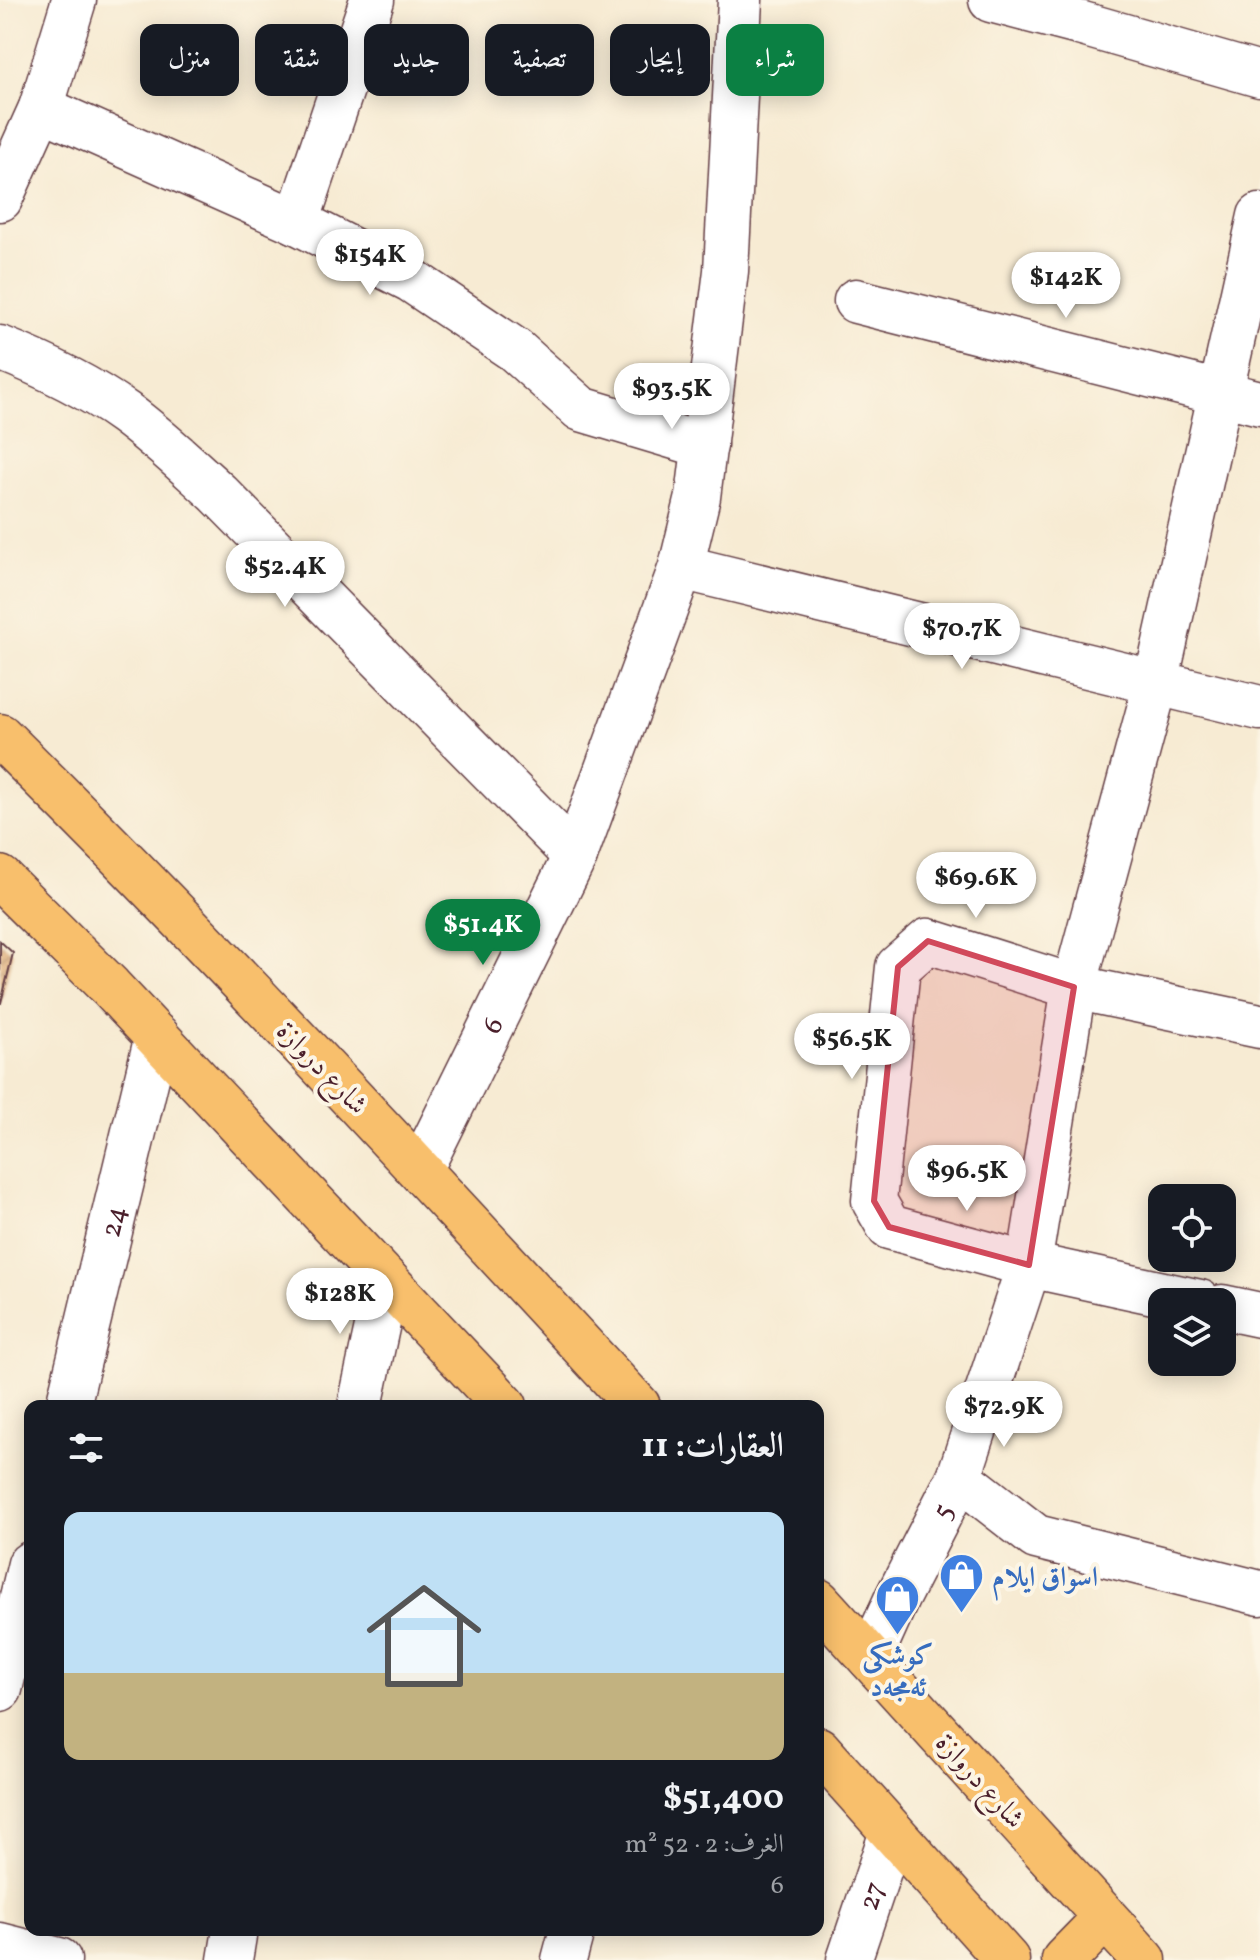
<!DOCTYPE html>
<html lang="ar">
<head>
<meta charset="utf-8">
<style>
  body { margin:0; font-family:Vollkorn,Amiri,serif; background:#20242c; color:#f1f3f6; direction:rtl; height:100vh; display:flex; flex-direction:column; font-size:30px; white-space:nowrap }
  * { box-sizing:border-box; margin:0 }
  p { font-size:26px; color:#9ea1a6 }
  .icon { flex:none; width:44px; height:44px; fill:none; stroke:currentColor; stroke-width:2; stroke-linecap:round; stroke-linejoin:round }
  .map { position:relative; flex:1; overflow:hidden; direction:ltr }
  .sheet { position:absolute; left:24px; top:1400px; width:800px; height:536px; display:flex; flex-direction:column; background:#171b24; border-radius:16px; box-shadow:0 4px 20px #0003; direction:rtl }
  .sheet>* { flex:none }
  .top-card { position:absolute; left:24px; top:24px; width:800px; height:72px; direction:rtl; display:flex; gap:16px }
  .tools { position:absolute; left:1148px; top:1184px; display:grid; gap:16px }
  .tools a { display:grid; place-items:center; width:88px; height:88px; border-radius:16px; background:#171b24; box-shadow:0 4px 20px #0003; font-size:40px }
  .price { position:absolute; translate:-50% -68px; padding:0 18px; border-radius:28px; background:#fff; color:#222; font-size:26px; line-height:52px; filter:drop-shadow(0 2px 4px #0008) }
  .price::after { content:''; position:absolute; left:50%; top:48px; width:24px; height:18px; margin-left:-12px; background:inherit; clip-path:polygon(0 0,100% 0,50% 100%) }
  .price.on { background:#0b8043; color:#fff }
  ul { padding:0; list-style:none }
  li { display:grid; align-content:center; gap:16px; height:424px; padding:0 40px }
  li+li { border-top:2px solid #363941 }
  li span { display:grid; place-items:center; height:248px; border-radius:16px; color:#555 }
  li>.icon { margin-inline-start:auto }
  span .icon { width:144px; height:144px; fill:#fffc; stroke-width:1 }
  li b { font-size:34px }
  h2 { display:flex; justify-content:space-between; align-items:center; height:96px; padding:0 40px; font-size:34px }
  .tag { padding:0 28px; border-radius:16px; background:#171b24; box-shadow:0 4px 20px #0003; font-size:28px; line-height:72px }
  .tag.on { background:#0b8043; color:#fff }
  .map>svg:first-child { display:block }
</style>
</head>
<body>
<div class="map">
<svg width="1260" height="1960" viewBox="0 0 1260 1960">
  <defs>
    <pattern id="building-hatch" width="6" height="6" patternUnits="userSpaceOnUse" patternTransform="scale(2)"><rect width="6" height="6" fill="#dead7a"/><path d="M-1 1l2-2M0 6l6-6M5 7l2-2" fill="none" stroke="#b68c64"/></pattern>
  </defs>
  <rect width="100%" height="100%" fill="#fcf5e5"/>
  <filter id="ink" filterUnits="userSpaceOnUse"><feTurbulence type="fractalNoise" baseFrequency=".0125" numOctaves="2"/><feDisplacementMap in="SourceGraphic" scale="16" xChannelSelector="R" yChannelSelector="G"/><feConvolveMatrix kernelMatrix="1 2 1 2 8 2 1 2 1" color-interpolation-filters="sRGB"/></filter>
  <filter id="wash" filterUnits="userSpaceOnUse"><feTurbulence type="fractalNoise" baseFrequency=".006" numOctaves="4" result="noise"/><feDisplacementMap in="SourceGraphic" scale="32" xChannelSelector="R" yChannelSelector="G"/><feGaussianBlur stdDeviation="1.8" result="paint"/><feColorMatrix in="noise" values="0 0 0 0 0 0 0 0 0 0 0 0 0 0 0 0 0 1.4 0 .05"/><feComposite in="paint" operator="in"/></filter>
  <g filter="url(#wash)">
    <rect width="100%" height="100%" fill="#f7ebd3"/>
    <g id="blocks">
      <!-- building -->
      <polygon fill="url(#building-hatch)" points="0,941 13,953 1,1003 0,1003"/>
    </g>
  </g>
  <g filter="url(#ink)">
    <use href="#blocks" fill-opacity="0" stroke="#643e44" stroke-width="2"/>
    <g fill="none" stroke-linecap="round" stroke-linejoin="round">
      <defs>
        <g id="minor">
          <polyline points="991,0 1079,23 1260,75"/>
          <polyline points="41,108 297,222 411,280 515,350 581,409 705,446"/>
          <polyline points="0,199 41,108 74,0"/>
          <polyline points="297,222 372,0"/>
          <polyline points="856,301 1260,403"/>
          <path d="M0,348C43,365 87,386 125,413C158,437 188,466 218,493L575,856"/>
          <polyline points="681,567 1260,708"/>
          <path id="s1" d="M420,1170L575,856L681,567L698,497L726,271L740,0"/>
          <polyline points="1200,1302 1029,1265 889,1227 874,1201 898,967 928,941 1074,987 1260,1026"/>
          <polyline points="1222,1307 1260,1315"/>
          <path id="s2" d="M68,1406L157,1036"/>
          <polyline points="360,1406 387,1281"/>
          <polyline points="959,1477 1036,1537 1260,1593"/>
          <path id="s3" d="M870,1658L897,1598L959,1477L1029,1265L1074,987L1156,683L1260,216"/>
          <polyline points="0,1689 30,1564"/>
          <polyline points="0,1945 59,1960"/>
          <polyline points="230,1960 235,1930"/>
          <polyline points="564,1960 572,1930"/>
          <path id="s4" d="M849,1960L892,1832"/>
        </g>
        <g id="major">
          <path d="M0,736C220,953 429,1180 638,1406"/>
          <polyline points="0,878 110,987 505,1406"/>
          <polyline points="818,1601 1144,1960"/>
          <polyline points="818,1749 1007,1960"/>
          <polyline points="1064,1960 1105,1918"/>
        </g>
      </defs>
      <!-- minor casing -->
      <use href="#minor" stroke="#643e44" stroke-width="47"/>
      <!-- major casing -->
      <use href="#major" stroke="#643e44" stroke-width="47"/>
      <!-- minor -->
      <use href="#minor" stroke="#fff" stroke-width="44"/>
      <!-- major -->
      <use href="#major" stroke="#f8bf6c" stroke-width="44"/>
    </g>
  </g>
  <!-- marked area -->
  <path fill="#d1495b" fill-opacity="0.2" stroke="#d1495b" stroke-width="6" stroke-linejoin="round" d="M928,941L1074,987L1029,1265L889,1227L874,1201L898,967Z"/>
  <!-- icons -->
  <defs>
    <symbol id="shop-pin" viewBox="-11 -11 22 30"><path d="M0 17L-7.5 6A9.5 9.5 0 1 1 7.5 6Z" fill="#3f7fe0" stroke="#fcf5e5"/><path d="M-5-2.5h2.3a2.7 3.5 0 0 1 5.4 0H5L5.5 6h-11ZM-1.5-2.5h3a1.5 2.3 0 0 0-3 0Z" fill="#fff"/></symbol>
  </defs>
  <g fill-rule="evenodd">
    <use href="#shop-pin" x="936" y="1550" width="51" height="69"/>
    <use href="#shop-pin" x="872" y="1572" width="51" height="69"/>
  </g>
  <g text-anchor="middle" stroke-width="8" stroke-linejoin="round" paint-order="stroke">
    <!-- street labels -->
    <g font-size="28" fill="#4a1f2b" stroke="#fcf5e5">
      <text dy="10" stroke="none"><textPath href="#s1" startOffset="162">6</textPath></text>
      <text transform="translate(323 1067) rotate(46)" y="10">شارع دروازة</text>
      <text dy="10" stroke="none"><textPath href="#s2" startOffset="190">24</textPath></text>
      <text dy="10" stroke="none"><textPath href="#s3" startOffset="164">5</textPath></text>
      <text transform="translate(981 1780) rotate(48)" y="10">شارع دروازة</text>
      <text dy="10" stroke="none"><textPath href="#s4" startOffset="68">27</textPath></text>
    </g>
    <!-- shop labels -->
    <g font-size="28" font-weight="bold" fill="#366cbe" stroke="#fcf5e5" text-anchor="start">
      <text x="992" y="1586">اسواق ایلام</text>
      <text x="898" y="1664" text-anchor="middle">کوشکی<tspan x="898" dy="32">ئەمجەد</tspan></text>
    </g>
  </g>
</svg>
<div class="tools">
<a><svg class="icon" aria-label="locate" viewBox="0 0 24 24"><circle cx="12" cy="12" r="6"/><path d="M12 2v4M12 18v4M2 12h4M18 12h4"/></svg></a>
<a><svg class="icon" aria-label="layers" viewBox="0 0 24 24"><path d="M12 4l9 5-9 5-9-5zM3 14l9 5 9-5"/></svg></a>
</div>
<b class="price" style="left:370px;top:297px">$154K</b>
<b class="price" style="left:1066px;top:320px">$142K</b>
<b class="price" style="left:672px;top:431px">$93.5K</b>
<b class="price" style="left:285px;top:609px">$52.4K</b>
<b class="price" style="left:962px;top:671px">$70.7K</b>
<b class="price" style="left:976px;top:920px">$69.6K</b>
<b class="price on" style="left:483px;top:967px">$51.4K</b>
<b class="price" style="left:852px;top:1081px">$56.5K</b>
<b class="price" style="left:967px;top:1213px">$96.5K</b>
<b class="price" style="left:340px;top:1336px">$128K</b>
<b class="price" style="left:1004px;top:1449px">$72.9K</b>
<div class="top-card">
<a class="tag on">شراء</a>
<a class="tag">إيجار</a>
<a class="tag">تصفية</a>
<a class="tag">جديد</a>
<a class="tag">شقة</a>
<a class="tag">منزل</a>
</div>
<section class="sheet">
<h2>العقارات: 11<svg class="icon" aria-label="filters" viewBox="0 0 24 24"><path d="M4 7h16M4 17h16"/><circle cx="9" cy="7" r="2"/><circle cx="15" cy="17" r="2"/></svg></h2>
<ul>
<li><span style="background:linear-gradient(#bfe0f5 65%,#c2b280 0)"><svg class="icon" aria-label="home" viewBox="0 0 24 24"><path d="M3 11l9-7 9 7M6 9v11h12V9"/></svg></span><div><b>$51,400</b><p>الغرف: 2 · 52 m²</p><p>6</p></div></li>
</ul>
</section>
</div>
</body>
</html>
